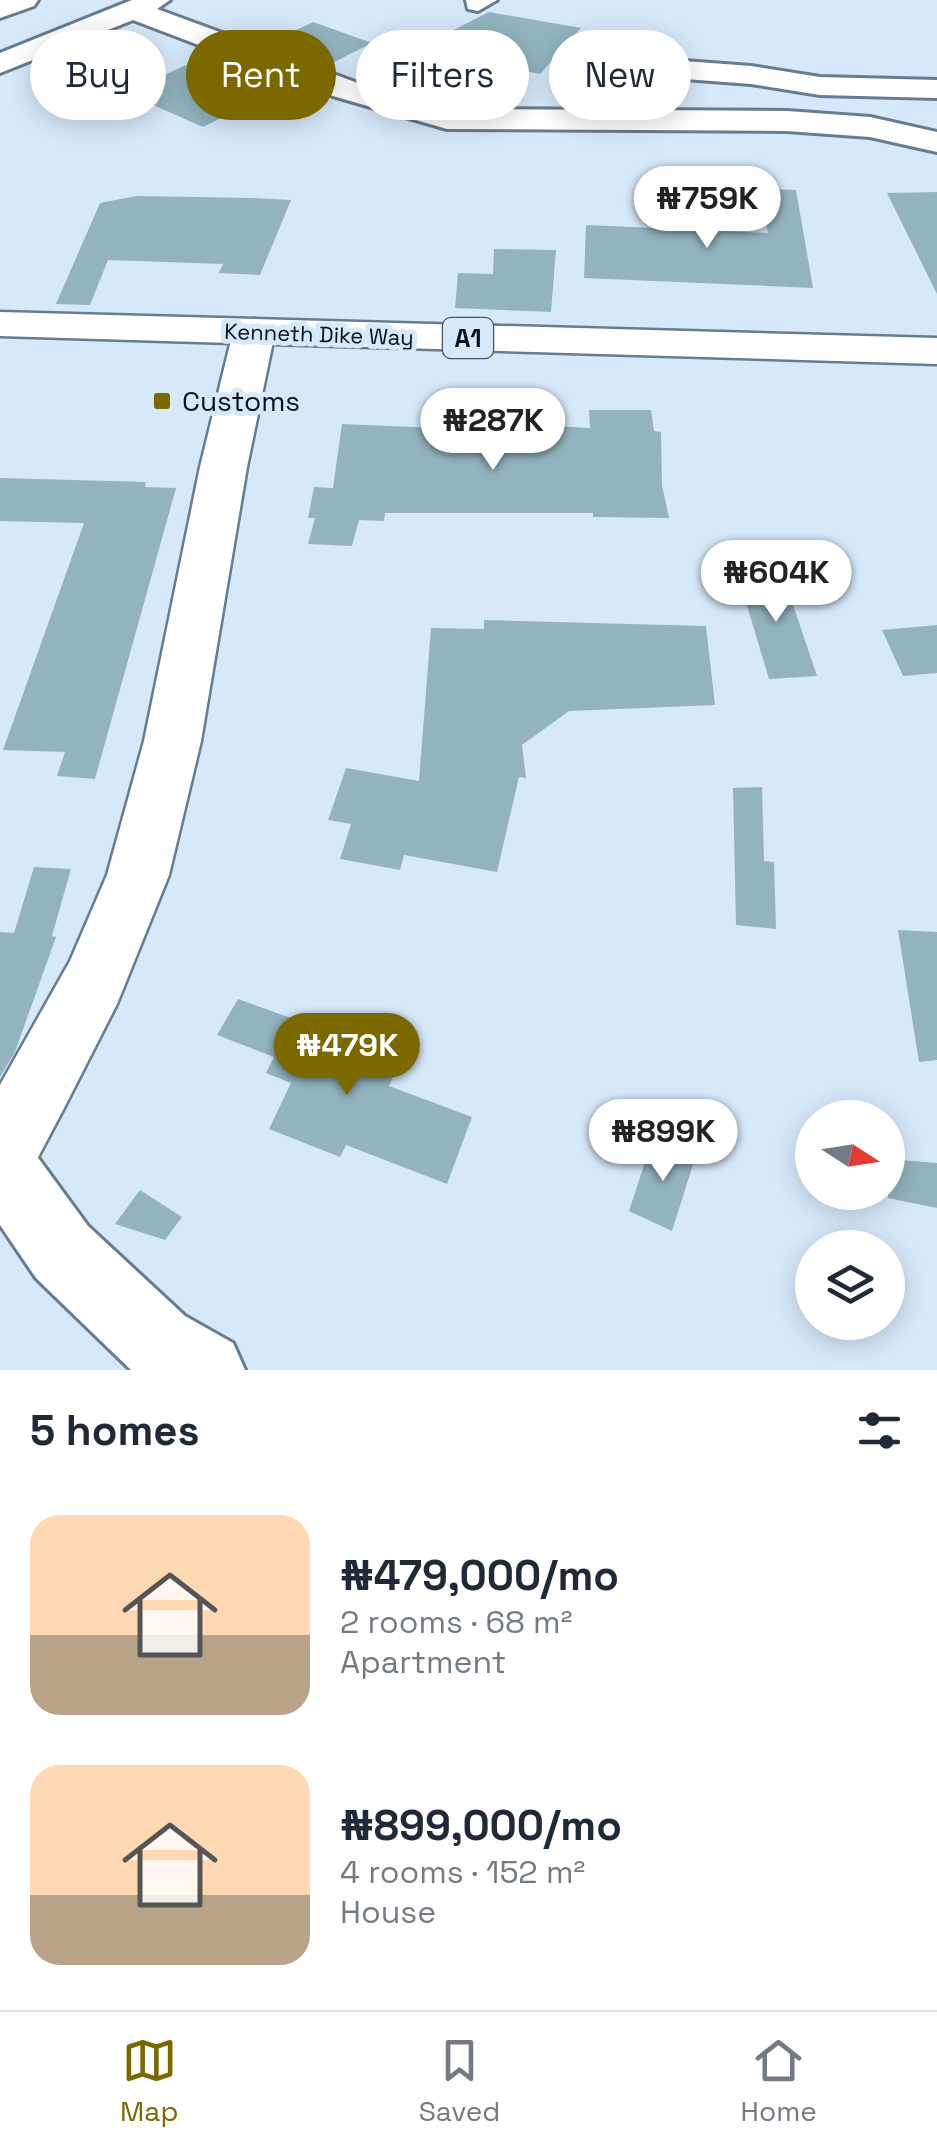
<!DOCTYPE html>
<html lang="en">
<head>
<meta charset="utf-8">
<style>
  body { margin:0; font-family:"Space Grotesk",sans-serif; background:#f2f2f3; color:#1f2937; height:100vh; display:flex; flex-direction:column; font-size:38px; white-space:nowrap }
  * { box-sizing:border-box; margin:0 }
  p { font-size:32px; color:#747a83 }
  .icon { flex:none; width:55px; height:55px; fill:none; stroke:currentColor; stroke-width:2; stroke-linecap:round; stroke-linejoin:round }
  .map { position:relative; height:1370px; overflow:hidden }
  .drawer { display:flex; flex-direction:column; background:#fff; flex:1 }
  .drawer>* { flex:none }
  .banner { position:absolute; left:30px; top:30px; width:878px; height:90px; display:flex; gap:20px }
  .needle { width:65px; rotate:102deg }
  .buttons { position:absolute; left:795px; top:1100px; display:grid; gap:20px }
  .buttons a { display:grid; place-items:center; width:110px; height:110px; border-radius:50%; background:#fff; box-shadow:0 5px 25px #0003; font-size:50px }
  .price { position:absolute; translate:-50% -85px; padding:0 22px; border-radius:35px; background:#fff; color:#222; font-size:32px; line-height:65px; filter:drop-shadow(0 2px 5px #0008) }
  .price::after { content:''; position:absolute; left:50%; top:60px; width:30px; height:22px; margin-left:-15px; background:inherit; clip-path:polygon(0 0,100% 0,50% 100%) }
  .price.on { background:#7b6900; color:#fff }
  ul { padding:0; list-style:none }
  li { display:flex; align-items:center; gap:30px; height:250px; padding:0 30px }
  li span { display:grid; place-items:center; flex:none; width:280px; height:200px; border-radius:30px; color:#555 }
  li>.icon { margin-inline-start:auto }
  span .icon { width:120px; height:120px; fill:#fffc; stroke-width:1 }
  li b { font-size:42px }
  h2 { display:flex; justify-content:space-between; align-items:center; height:120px; padding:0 30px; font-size:42px }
  .chip { padding:0 35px; border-radius:45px; background:#fff; box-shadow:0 5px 25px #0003; font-size:35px; line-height:90px }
  .chip.on { background:#7b6900; color:#fff }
  .dock { display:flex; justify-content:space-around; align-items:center; height:140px; border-top:2px solid #e0e1e3; background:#fff; font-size:28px; color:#747a83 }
  .dock a { display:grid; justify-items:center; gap:5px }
  .dock .on { color:#7b6900 }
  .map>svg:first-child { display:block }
</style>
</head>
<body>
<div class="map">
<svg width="937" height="1370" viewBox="0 0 937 1370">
  <rect width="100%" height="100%" fill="#d6e9fb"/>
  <!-- building -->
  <g fill="#93b4bf">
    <polygon points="489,12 581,28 540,74 503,67 430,42"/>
    <polygon points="313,22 372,43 324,67 265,45"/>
    <polygon points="230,61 290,84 203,127 126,93 186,65 207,72"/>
    <polygon points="758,189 796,190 813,288 584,278 586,225 768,233"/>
    <polygon points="937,192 937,294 887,193"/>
    <polygon points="136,196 253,198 291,200 260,275 219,273 223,264 108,260 90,305 56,304 100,203"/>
    <polygon points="494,249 556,250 551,312 455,308 458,273 493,274"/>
    <polygon points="589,410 651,410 654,431 661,432 662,485 669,518 593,517 593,513 385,513 384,521 359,520 352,546 308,544 315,518 308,518 314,487 333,488 342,424 533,432 534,425 590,428"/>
    <polygon points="0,478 146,482 145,487 176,488 95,779 57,776 65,752 3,750 84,523 0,521"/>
    <polygon points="781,569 817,676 769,679 737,572"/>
    <polygon points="484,620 706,626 715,705 569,711 522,745 526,778 519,777 497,872 404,855 400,870 340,859 351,824 328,820 346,768 419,781 431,628 484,629"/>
    <polygon points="937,625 937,673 903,676 882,630"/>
    <polygon points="762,787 764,861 774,862 776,929 736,925 733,788"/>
    <polygon points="34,867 71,869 52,936 56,937 15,1052 0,1077 0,932 14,933"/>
    <polygon points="898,930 937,932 937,1060 919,1062"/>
    <polygon points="238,999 327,1031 325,1036 342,1042 335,1056 393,1077 389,1086 472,1117 447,1184 346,1145 340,1157 269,1129 291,1083 266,1073 274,1057 217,1035"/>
    <polygon points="653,1137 696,1155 672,1231 629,1211"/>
    <polygon points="888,1159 937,1163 937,1208 888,1198"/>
    <polygon points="140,1190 182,1217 165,1240 115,1224"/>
  </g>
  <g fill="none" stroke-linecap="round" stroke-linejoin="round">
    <defs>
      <g id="minor">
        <polygon points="0,0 38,0 34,6 0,18"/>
        <polygon points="132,0 170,0 157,9 355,82 449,109 787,111 870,117 937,132 937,152 870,137 787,131 447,129 333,96 133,20 0,73 0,53"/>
        <polygon points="466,0 497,0 478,11 468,9"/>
        <polygon points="603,46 658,59 751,66 820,77 937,80 937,98 820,95 751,84 658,77 592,61 588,55 592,49"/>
        <polygon points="0,1130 25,1140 88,1226 185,1316 233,1343 245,1370 131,1370 36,1278 0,1225"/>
      </g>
      <polygon id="major" points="254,319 269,323 275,332 247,467 201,741 169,875 117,1004 63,1110 26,1180 0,1190 0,1085 70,961 107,875 144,741 200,467 233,332 239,323"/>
      <polygon id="highway" points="0,312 937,338 937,364 0,336"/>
    </defs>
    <!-- minor casing -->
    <use href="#minor" stroke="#677c90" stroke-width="6"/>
    <!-- major casing -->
    <use href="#major" stroke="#677c90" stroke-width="5"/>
    <!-- highway casing -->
    <use href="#highway" stroke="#677c90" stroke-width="5"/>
    <!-- minor -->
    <use href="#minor" fill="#fff" fill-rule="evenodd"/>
    <!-- major -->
    <use href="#major" fill="#fff" fill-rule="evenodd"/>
    <!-- highway -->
    <use href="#highway" fill="#fff" fill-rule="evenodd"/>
  </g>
  <!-- markers -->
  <rect fill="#7b6900" stroke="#d6e9fb" stroke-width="4" x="152" y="391" width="20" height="20" rx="5"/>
  <g text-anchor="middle" stroke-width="10" stroke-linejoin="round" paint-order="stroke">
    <!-- far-street labels -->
    <g font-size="22" fill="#0a1119" stroke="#d6e9fb">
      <text transform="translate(319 334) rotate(2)" y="8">Kenneth Dike Way</text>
    </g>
    <!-- shield labels -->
    <rect fill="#d6e9fb" stroke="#47525d" stroke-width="2.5" x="443" y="318" width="50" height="40" rx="8"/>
    <g font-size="25" font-weight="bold" fill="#0a1119">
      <text x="468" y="347">A1</text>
    </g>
    <!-- poi labels -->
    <g font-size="28" fill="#0a1119" stroke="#d6e9fb" text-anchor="start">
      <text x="182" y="411">Customs</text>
    </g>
  </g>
</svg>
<div class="buttons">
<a><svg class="needle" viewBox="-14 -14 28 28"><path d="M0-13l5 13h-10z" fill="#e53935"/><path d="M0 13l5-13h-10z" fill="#747a83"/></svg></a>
<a><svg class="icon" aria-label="layers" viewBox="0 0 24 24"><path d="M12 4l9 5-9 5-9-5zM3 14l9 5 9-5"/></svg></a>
</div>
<b class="price" style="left:707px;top:251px">₦759K</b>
<b class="price" style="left:493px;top:473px">₦287K</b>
<b class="price" style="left:776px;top:625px">₦604K</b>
<b class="price on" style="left:347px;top:1098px">₦479K</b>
<b class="price" style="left:663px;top:1184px">₦899K</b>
<div class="banner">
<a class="chip">Buy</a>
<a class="chip on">Rent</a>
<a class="chip">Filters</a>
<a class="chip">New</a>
</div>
</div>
<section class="drawer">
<h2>5 homes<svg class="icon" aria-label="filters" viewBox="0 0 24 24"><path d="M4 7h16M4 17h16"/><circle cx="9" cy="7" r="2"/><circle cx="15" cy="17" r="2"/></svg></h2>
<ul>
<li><span style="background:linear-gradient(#ffd9b3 60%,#b9a48a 0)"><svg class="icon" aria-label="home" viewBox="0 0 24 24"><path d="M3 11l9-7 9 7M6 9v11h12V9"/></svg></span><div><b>₦479,000/mo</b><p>2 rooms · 68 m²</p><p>Apartment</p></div></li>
<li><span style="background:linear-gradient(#ffd9b3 65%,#b9a48a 0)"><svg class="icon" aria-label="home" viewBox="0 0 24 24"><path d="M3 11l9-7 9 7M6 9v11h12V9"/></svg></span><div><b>₦899,000/mo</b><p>4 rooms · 152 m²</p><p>House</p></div></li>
</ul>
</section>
<nav class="dock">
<a class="on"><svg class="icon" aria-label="map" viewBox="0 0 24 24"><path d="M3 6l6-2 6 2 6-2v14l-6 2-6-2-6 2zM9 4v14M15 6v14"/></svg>Map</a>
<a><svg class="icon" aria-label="saved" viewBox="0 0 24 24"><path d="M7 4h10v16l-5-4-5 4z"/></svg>Saved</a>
<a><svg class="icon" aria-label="home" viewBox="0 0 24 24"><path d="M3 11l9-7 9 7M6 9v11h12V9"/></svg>Home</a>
</nav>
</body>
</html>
